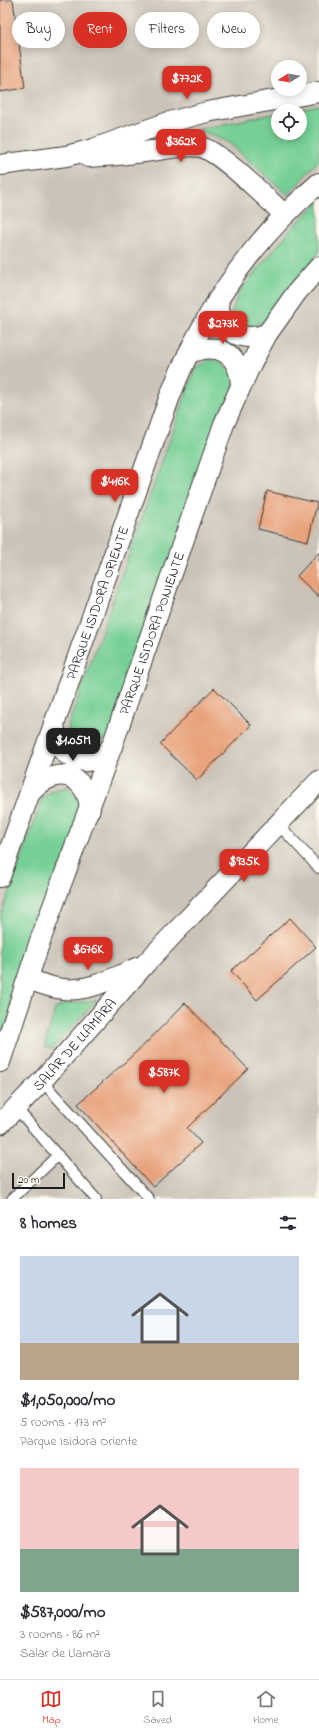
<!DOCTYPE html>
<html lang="en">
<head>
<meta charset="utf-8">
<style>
  body { margin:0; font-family:"Indie Flower",sans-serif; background:#f7f7f7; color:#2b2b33; height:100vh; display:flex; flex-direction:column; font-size:15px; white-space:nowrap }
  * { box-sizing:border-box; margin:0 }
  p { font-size:13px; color:#7c7c81 }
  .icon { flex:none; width:22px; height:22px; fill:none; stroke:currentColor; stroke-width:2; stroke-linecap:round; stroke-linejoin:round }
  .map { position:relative; height:1199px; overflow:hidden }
  .panel { display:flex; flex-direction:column; background:#fff; flex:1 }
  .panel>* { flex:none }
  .banner { position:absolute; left:12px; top:12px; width:295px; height:36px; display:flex; gap:8px }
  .needle { width:26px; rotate:259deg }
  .buttons { position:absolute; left:271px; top:60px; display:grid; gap:8px }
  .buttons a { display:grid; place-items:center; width:36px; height:36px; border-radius:50%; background:#fff; box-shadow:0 2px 10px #0003; font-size:20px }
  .scale { position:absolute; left:12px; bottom:10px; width:53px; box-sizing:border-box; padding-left:4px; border:2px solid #1c1c1c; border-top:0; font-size:11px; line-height:14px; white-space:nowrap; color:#1c1c1c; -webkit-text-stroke:3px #fbf7ec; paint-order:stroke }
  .price { position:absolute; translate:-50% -34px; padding:0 9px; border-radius:8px; background:#d93025; color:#fff; font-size:13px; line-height:26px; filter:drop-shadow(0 1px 2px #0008) }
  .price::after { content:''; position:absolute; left:50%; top:24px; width:12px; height:9px; margin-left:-6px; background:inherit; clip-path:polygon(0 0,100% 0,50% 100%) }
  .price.on { background:#222; color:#fff }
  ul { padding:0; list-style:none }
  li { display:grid; align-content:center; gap:8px; height:212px; padding:0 20px }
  li span { display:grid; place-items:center; height:124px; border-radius:0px; color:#555 }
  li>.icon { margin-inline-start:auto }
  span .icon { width:72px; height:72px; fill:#fffc; stroke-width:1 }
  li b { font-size:17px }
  h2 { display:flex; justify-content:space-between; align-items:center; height:48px; padding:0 20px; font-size:17px }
  .pill { padding:0 14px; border-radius:18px; background:#fff; box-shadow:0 2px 10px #0003; font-size:14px; line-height:36px }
  .pill.on { background:#d93025; color:#fff }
  .tabs { display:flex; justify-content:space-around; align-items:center; height:56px; border-top:1px solid #e1e1e2; background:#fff; font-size:11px; color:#7c7c81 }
  .tabs a { display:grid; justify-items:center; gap:2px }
  .tabs .on { color:#d93025 }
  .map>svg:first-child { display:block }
</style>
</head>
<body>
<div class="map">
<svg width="319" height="1199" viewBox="0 0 319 1199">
  <rect width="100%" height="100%" fill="#fbf7ec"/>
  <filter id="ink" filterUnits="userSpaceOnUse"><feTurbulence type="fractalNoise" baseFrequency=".025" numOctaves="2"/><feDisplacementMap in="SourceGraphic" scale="8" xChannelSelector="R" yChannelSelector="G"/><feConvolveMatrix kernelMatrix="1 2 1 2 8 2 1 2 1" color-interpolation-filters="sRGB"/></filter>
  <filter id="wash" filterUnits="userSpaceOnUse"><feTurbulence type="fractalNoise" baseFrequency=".012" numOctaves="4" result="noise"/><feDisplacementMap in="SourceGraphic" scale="16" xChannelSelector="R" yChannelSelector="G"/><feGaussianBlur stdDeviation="0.9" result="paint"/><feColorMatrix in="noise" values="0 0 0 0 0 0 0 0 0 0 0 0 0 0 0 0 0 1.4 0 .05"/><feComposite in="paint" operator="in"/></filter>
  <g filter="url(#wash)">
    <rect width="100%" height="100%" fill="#f4e7d0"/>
    <!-- industrial -->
    <path fill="#cbc3b8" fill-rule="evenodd" d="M0,0H319V1199H0ZM278,67H300V89H278ZM278,111H300V133H278Z"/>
    <!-- green -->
    <g fill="#76cf96" stroke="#497659">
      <polygon points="319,105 319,160 288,195 229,143 199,129 278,113 278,133 300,133 300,111 289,111"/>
      <polygon points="319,202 319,253 279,300 267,321 246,328 231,316 238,293 293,227"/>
      <path d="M209,360L222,362L232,373L234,388L110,737C94,746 87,752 71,740L68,726L195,369Z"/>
      <polygon points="67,787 77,796 83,808 0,1046 0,918 43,797 54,790"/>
      <polygon points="97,1000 52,1049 44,1047 55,1009 65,1004"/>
    </g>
    <g id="blocks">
      <!-- building -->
      <g fill="#e8a27c">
        <polygon points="0,0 13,0 25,88 0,92"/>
        <polygon points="267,491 317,503 308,541 258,529"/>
        <polygon points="319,552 319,597 297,576"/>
        <polygon points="214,688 251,725 197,780 160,744"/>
        <polygon points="290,918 316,947 257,1000 231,971"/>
        <polygon points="185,1003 248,1069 187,1128 201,1143 153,1187 78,1104 144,1045"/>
      </g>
    </g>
  </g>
  <g filter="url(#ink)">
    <use href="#blocks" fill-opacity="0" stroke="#3c3a37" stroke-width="1"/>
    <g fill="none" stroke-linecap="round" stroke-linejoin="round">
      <defs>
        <g id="lane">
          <polyline points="278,824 319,868"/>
          <polyline points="42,1081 149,1199"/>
          <polyline points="16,1108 96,1199"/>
          <polyline points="12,1199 58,1155"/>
        </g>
        <g id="street">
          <path d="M88,157C110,156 131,154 152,151C168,149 186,144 201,147C222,153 267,199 285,215"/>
          <polyline points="0,165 66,156 90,150 166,123 207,112 319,92"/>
          <path d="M218,299C220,331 237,343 267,334"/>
          <path d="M188,354C217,341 239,352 241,385"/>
          <path d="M54,724C55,730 56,737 58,743C64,757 83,766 98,758C103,756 108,751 112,746"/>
          <path d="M30,793C34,789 39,784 44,781C69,766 88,784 90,809"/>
          <path id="s1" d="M0,877L170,396C202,314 252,240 319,183"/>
          <path d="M28,979C39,983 51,988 63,989C90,992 115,977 139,967"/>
          <path id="s2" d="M0,1062L40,941L112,746L224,424L251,364L267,334L297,292L319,267"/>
          <path id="s3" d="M0,1124L42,1081L146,963L319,781"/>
        </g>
      </defs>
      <!-- lane casing -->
      <use href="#lane" stroke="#3c3a37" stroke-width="12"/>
      <!-- street casing -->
      <use href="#street" stroke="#3c3a37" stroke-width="22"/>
      <!-- lane -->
      <use href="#lane" stroke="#fff" stroke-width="10"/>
      <!-- street -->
      <use href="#street" stroke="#fff" stroke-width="20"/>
    </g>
  </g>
  <g text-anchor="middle" stroke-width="3" stroke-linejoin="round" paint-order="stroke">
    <!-- street labels -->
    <g font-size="14" fill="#1c1c1c" stroke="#fbf7ec">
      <text dy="5" stroke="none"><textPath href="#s1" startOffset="291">PARQUE ISIDORA ORIENTE</textPath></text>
      <text dy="5" stroke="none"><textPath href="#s2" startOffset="455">PARQUE ISIDORA PONIENTE</textPath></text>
      <text dy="5" stroke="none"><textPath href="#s3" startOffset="109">SALAR DE LLAMARA</textPath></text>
    </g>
  </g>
</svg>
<div class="buttons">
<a><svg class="needle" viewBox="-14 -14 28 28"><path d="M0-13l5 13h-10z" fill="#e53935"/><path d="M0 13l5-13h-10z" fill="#7c7c81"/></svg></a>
<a><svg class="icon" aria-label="locate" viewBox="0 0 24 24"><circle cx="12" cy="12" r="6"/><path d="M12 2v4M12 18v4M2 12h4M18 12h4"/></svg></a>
</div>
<div class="scale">20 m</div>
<b class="price" style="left:187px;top:100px">$772K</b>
<b class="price" style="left:181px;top:163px">$362K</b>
<b class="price" style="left:223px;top:345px">$273K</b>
<b class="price" style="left:115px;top:503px">$416K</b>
<b class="price on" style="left:73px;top:762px">$1.05M</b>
<b class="price" style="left:244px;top:883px">$935K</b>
<b class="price" style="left:88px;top:971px">$676K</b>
<b class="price" style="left:164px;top:1094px">$587K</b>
<div class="banner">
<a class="pill">Buy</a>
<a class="pill on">Rent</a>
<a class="pill">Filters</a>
<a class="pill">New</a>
</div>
</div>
<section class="panel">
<h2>8 homes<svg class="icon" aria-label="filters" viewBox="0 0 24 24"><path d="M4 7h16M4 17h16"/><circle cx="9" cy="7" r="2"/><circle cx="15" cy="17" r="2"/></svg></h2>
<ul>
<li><span style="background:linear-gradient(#c9d6e8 70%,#b9a48a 0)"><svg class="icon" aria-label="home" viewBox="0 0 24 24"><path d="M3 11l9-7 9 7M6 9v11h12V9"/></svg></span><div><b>$1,050,000/mo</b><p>5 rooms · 173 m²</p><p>Parque Isidora Oriente</p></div></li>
<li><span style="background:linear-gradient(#f6c9c9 65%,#7fa58c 0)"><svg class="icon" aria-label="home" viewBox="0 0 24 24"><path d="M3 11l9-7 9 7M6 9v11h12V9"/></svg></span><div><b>$587,000/mo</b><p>3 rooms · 86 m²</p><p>Salar de Llamara</p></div></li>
</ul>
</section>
<nav class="tabs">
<a class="on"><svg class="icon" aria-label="map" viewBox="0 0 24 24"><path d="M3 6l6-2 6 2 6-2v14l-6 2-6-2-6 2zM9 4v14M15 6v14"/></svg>Map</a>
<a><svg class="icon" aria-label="saved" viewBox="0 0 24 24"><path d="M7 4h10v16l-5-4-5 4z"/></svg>Saved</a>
<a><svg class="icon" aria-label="home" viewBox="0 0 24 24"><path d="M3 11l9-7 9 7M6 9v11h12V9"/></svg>Home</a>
</nav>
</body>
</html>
